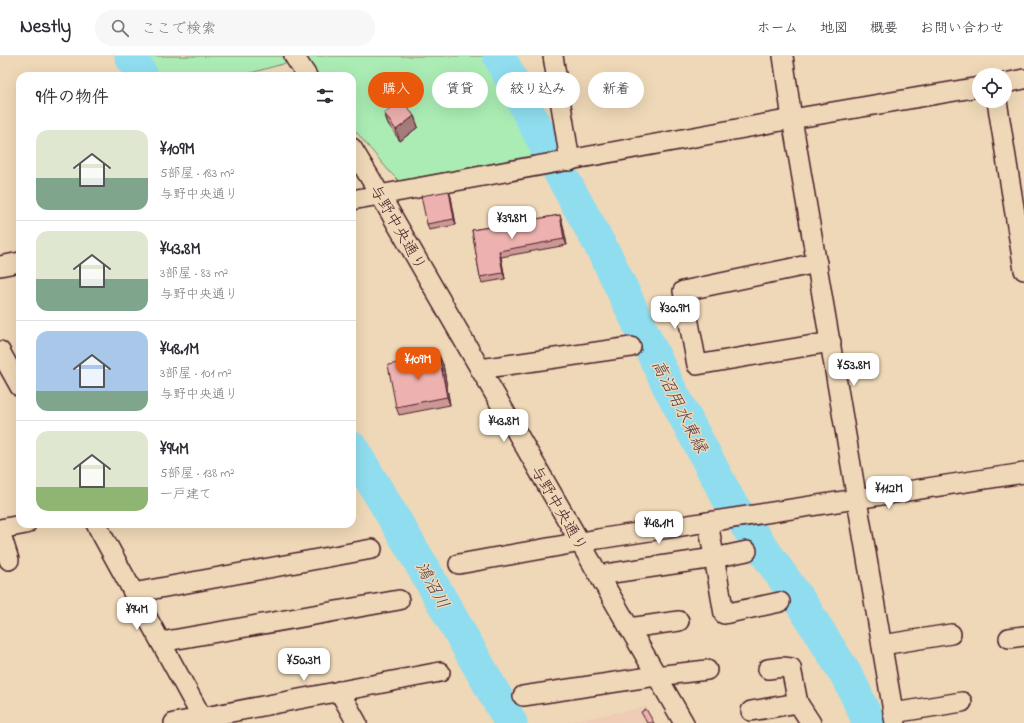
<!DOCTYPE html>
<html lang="ja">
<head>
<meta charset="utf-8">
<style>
  body { margin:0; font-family:"Indie Flower","Klee One",sans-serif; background:#f7f7f7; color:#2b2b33; height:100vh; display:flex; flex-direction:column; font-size:15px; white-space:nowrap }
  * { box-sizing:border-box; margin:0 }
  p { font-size:13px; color:#7c7c81 }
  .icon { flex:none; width:22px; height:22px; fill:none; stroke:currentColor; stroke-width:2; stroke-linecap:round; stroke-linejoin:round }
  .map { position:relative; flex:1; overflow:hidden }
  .drawer { position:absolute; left:16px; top:16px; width:340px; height:456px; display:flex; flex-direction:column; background:#fff; border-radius:12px; box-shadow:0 4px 16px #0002 }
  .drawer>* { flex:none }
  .hud { position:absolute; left:368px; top:16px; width:380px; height:36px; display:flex; gap:8px }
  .fabs { position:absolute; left:972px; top:12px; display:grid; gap:8px }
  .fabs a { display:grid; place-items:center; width:40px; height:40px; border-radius:50%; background:#fff; box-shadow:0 4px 16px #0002; font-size:20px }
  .price { position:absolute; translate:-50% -34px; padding:0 9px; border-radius:8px; background:#fff; color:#222; font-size:13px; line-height:26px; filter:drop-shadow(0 1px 2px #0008) }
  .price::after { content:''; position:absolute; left:50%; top:24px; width:12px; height:9px; margin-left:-6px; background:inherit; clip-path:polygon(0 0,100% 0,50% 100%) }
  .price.on { background:#ea580c; color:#fff }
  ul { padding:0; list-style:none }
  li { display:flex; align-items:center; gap:12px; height:100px; padding:0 20px }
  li+li { border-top:1px solid #e1e1e2 }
  li span { display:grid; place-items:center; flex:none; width:112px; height:80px; border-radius:12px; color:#555 }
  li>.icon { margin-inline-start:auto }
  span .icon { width:48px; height:48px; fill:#fffc; stroke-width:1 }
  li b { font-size:17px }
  h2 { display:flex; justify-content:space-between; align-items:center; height:48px; padding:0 20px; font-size:17px }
  .tag { padding:0 14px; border-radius:18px; background:#fff; box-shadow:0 4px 16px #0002; font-size:14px; line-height:36px }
  .tag.on { background:#ea580c; color:#fff }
  header { display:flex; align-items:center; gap:24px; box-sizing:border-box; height:56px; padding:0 20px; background:#fff; border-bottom:1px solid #e1e1e2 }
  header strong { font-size:19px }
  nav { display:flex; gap:22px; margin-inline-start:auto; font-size:14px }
  .search { width:280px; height:36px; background:#f7f7f7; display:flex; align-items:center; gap:10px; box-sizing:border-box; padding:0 14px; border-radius:22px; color:#7c7c81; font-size:15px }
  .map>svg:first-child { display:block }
</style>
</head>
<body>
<header>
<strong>Nestly</strong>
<div class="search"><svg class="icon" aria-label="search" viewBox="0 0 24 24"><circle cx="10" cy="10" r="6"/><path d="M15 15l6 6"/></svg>ここで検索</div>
<nav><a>ホーム</a><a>地図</a><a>概要</a><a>お問い合わせ</a></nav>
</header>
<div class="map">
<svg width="1024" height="667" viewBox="0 0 1024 667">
  <rect width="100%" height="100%" fill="#eed8b7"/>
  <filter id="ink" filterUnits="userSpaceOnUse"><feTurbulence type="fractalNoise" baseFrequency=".025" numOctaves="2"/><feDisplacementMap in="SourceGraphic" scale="8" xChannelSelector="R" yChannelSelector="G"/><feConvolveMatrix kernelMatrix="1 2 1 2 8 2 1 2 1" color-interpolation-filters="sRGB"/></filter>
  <g filter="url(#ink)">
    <!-- built -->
    <polygon fill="#eeccb5" points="646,651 655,667 562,667"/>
    <!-- green -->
    <polygon fill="#abecb4" stroke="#7a8670" points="130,0 490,0 541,98 399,125 389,115 352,71 352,20 310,20 297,4 240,20 141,20"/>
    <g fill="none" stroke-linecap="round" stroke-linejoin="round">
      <!-- river -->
      <g stroke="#90ddf0" stroke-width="33">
        <polyline points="131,0 142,20"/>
        <polyline points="499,0 559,115 607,202 668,329 730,446 803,550 850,625 869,667"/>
        <polyline points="352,392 417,501 511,667"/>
      </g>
      <defs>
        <g id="minor">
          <polyline points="294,0 307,20"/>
          <polyline points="553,0 570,105"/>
          <polyline points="783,0 792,63 895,667"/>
          <polyline points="1005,27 1024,23"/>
          <polyline points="997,45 1024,214"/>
          <polyline points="352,92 372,125 684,667"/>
          <polyline points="352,144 792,63 979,31"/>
          <polyline points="817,207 683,235 697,309 831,286"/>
          <polyline points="0,210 20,206"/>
          <polyline points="0,295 20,331"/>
          <polyline points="480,313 631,291"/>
          <polyline points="708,466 724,558 780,546"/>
          <polyline points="96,468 205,667"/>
          <polyline points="0,473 26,468"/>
          <polyline points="0,475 9,504"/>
          <polyline points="459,508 598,483 1024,417"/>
          <polyline points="599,519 714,502 747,495"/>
          <polyline points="133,537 372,493"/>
          <polyline points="629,572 679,565"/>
          <polyline points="1009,582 1024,580"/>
          <polyline points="161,586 399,544"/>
          <polyline points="882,589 951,578"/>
          <polyline points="768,613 783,611 791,612 798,647 811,667"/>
          <polyline points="339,635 357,667"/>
          <polyline points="523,640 656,620 707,614"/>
          <polyline points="751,655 798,647"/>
          <polyline points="893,657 962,646"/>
          <polyline points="174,667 440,616"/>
        </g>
      </defs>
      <!-- minor casing -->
      <use href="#minor" stroke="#4a1f2b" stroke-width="22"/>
      <!-- minor -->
      <use href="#minor" stroke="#eed8b7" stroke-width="19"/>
    </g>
    <!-- wall -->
    <g fill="#cc9896" stroke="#4a1f2b">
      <polygon points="384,57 414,60 418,71 400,85 388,68"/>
      <polygon points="449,135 451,141 456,169 429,174 427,168"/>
      <polygon points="560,159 562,165 567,189 501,201 505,223 482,227 480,221 472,174"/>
      <polygon points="443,308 450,349 399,359 396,351"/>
    </g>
    <!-- shaded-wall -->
    <g fill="#a67c7a" stroke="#4a1f2b">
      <polygon points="414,60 418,71 400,85 396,74"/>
      <polygon points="449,135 451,141 456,169 454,163"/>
      <polygon points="560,159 562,165 567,189 564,183"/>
      <polygon points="499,195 501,201 505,223 503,217"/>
      <polygon points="439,299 443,308 450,349 447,341"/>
    </g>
    <!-- building -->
    <g fill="#edb1af" stroke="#4a1f2b">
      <polygon points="402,43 414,60 396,74 384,57"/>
      <polygon points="449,135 454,163 427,168 421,140"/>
      <polygon points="560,159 564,183 499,195 503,217 480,221 472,174"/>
      <polygon points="439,299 447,341 396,351 388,309"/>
      <polygon points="646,653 654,667 647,667 641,656"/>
    </g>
  </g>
  <g text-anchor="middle" stroke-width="3" stroke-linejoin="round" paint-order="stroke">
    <!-- street labels -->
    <g font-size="16" fill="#4a1f2b" stroke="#eed8b7">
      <text transform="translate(399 171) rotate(60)" y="6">与野中央通り</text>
      <text transform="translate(560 452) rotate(60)" y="6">与野中央通り</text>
    </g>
    <!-- water labels -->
    <g font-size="17" font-style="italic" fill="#543c49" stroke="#eed8b7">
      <text transform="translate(680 350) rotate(63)" y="6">高沼用水東縁</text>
      <text transform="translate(433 529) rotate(61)" y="6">鴻沼川</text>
    </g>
  </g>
</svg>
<div class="fabs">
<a><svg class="icon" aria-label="locate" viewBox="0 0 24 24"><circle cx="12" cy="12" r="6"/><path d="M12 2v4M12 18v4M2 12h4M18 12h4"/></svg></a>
</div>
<b class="price" style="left:512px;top:184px">¥39.8M</b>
<b class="price" style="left:675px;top:274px">¥30.9M</b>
<b class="price on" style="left:418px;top:325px">¥109M</b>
<b class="price" style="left:854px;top:331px">¥53.8M</b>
<b class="price" style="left:504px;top:387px">¥43.8M</b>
<b class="price" style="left:889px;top:454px">¥112M</b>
<b class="price" style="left:659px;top:489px">¥48.1M</b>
<b class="price" style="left:137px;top:575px">¥94M</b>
<b class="price" style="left:304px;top:626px">¥50.3M</b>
<div class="hud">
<a class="tag on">購入</a>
<a class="tag">賃貸</a>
<a class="tag">絞り込み</a>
<a class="tag">新着</a>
</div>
<section class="drawer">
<h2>9件の物件<svg class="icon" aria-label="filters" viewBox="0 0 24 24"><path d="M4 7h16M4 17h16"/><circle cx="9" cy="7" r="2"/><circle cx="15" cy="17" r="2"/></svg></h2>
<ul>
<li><span style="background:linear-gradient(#dfe7d0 60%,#7fa58c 0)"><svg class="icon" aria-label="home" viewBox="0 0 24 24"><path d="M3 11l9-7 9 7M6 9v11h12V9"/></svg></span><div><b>¥109M</b><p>5部屋 · 183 m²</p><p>与野中央通り</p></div></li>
<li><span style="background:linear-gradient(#dfe7d0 60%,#7fa58c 0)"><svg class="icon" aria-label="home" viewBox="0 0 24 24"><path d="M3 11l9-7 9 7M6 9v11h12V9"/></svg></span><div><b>¥43.8M</b><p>3部屋 · 83 m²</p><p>与野中央通り</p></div></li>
<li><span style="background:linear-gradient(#a9c7e8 75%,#7fa58c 0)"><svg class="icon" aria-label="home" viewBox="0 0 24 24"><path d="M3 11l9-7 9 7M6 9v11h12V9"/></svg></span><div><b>¥48.1M</b><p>3部屋 · 101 m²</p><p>与野中央通り</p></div></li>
<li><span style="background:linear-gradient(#dfe7d0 70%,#8fb573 0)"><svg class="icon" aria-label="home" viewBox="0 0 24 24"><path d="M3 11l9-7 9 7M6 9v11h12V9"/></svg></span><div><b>¥94M</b><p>5部屋 · 138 m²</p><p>一戸建て</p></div></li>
</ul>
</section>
</div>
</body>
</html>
